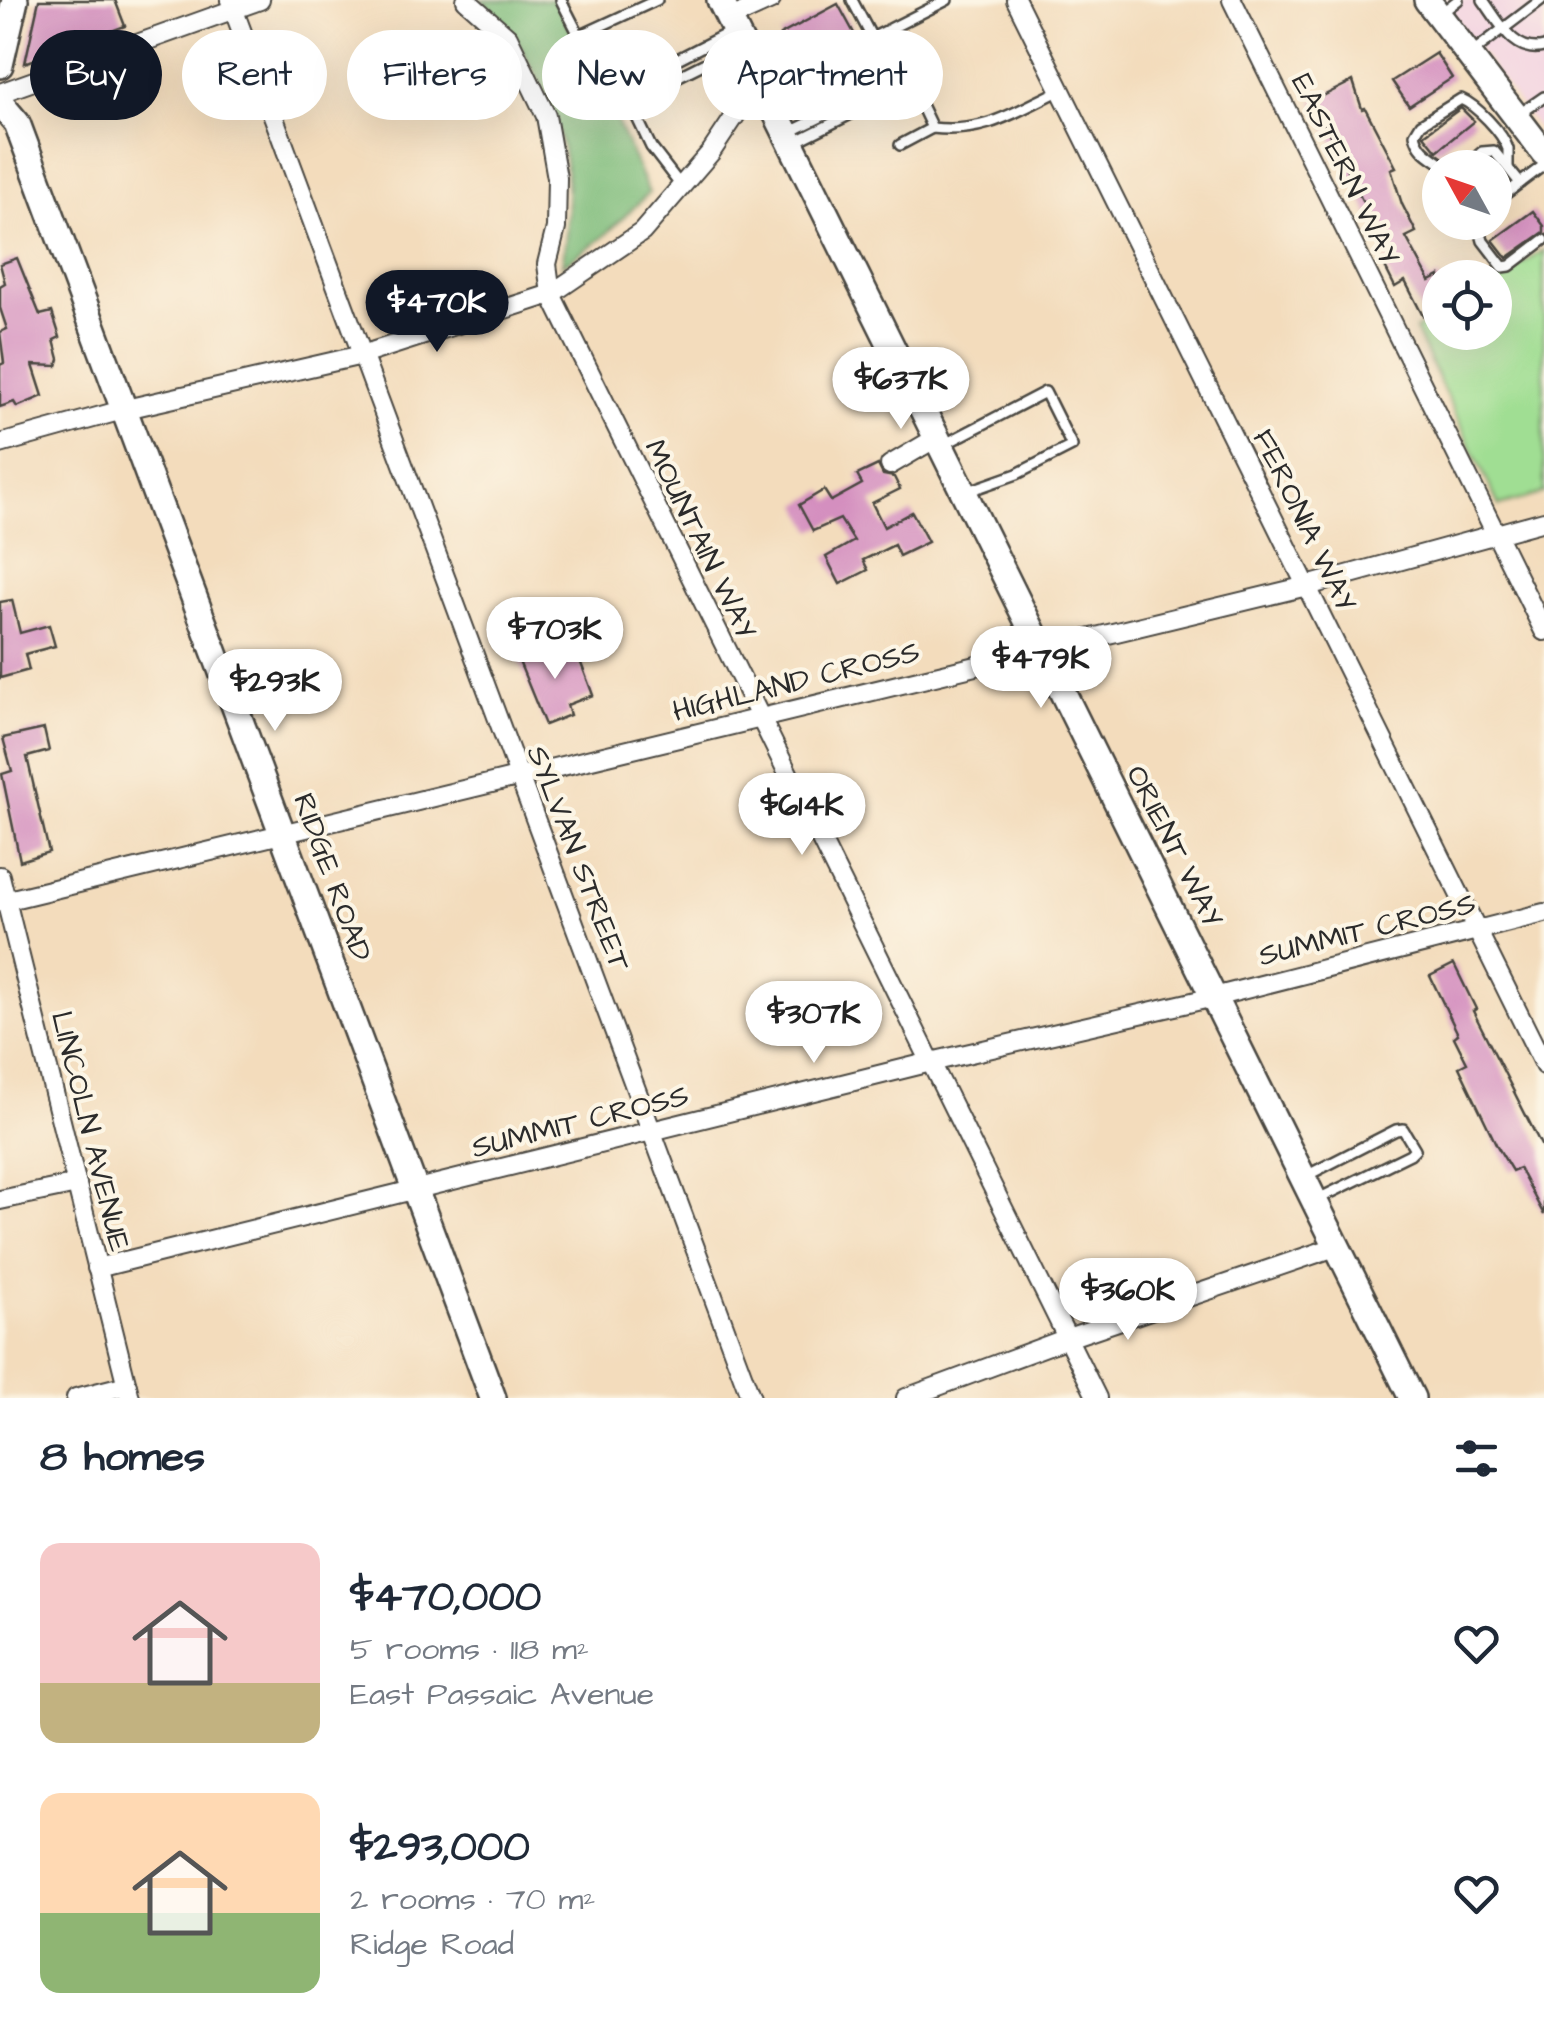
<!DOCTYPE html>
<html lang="en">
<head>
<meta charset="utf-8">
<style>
  body { margin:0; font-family:"Architects Daughter",sans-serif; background:#f6f6f7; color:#1f2937; height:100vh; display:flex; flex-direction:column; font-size:38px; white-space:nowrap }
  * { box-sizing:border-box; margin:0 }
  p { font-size:32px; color:#747a83 }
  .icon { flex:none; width:55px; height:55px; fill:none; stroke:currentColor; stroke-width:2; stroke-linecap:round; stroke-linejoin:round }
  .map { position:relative; height:1398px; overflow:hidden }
  .drawer { display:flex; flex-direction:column; background:#fff; flex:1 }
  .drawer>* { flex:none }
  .hud { position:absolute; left:30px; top:30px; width:1000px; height:90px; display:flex; gap:20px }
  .needle { width:65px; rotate:310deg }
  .buttons { position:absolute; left:1422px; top:150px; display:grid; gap:20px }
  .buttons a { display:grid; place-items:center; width:90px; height:90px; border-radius:50%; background:#fff; box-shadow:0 10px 40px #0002; font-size:50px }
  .price { position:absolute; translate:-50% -85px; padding:0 22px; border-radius:35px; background:#fff; color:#222; font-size:32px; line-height:65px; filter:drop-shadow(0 2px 5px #0008) }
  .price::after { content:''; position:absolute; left:50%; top:60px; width:30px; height:22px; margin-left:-15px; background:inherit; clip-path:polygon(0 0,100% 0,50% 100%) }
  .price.current { background:#111827; color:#fff }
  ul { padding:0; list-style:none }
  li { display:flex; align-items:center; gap:30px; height:250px; padding:0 40px }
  li span { display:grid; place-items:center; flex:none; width:280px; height:200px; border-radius:20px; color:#555 }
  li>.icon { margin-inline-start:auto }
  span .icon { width:120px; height:120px; fill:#fffc; stroke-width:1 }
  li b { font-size:42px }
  h2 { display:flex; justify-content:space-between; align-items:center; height:120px; padding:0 40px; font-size:42px }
  .chip { padding:0 35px; border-radius:45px; background:#fff; box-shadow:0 10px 40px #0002; font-size:35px; line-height:90px }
  .chip.current { background:#111827; color:#fff }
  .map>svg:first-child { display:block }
</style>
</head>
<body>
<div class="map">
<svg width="1544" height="1398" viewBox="0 0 1544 1398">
  <rect width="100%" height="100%" fill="#fcf5e5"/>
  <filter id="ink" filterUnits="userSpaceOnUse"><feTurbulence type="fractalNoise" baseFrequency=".01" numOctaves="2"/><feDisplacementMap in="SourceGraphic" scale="20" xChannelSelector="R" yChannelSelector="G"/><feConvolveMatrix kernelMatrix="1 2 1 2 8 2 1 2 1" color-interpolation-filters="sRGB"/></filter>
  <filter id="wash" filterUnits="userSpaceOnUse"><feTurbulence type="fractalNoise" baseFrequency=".0048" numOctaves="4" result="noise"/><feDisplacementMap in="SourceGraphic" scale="40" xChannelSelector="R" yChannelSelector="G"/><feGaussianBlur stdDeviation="2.25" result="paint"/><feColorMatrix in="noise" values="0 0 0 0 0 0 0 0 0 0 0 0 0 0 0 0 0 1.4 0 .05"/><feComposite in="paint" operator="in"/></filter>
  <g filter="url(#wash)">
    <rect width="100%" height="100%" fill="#f3dcbc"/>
    <!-- built -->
    <polygon fill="#f2cfe1" points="1442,0 1544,0 1544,137"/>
    <!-- green -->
    <polygon fill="#a0de93" stroke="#66845f" stroke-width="2.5" points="1544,250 1544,493 1499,506 1415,330 1440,315 1440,332 1495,332 1495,281"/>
    <!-- forest -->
    <path fill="#80bd7d" stroke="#567454" stroke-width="2.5" d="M480,0H555L595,73L649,193L601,239L562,265C575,186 567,131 528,60C515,36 503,17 480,0Z"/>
    <g id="blocks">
      <!-- building -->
      <g fill="#d48fbf">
        <polygon points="39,0 115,0 125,26 25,63"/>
        <polygon points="838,4 879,79 819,108 780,35"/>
        <polygon points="1436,53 1452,78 1409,106 1392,81"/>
        <polygon points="1353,81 1362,109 1365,108 1396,167 1391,169 1402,204 1416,232 1406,237 1430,281 1440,276 1440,307 1423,316 1405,281 1395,287 1383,263 1391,259 1313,101"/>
        <polygon points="1461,108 1474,121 1437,151 1424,135"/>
        <polygon points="1533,211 1544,226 1544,232 1507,258 1493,240"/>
        <polygon points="17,258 40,315 52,312 60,337 54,340 59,359 57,366 33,365 43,396 17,407 14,402 0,407 0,365 4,363 0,332 7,329 0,308 0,286 5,283 0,264"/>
        <polygon points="878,465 883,475 894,477 900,489 872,503 884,527 912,512 928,542 899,556 894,545 863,560 868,570 840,584 826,557 854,541 840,519 813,531 799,505 824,490 831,501 862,484 857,475"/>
        <polygon points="12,600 20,633 49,625 55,646 25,654 29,670 0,678 0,602"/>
        <polygon points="547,647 553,659 576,650 593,695 567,705 570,715 545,725 518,659"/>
        <polygon points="44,729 49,751 27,757 49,852 20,861 2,774 12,771 3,738"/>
        <polygon points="1454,964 1476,1009 1473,1011 1544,1151 1544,1215 1519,1168 1512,1171 1497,1146 1459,1067 1467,1063 1454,1037 1458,1034 1430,976"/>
      </g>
    </g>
  </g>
  <g filter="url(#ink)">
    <use href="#blocks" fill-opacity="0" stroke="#494641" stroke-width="2.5"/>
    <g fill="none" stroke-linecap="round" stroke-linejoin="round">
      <defs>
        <g id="lane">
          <polyline points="561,0 609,94 734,30"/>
          <path d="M1483,0C1498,20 1514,55 1544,47"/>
          <polyline points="1440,14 1458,0"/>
          <polyline points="579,36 657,0"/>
          <polyline points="872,38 947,0"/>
          <polyline points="1470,54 1541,0"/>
          <polyline points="1518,115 1544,97"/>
          <polyline points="788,133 895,81 852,0"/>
          <path d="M793,143L911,84L932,128C986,134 1014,112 1061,90"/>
          <polyline points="900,145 932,128"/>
          <path d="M1447,168C1434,157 1419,153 1415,134L1421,124L1461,99C1476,105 1503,133 1508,149C1508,151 1508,165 1508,167"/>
          <polyline points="1463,168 1482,152 1494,151 1520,183"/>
          <polyline points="681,186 651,147 629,101 721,55 736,38"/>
          <polyline points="1495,202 1544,165"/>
          <polyline points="1478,222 1483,241 1503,267 1510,266 1544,240"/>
          <polyline points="945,444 1045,392 1072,446 1017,474 966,492"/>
          <polyline points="1304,1177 1396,1130 1403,1129 1415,1149 1410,1154 1316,1200"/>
        </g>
        <g id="street">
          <polyline points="230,0 751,1398"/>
          <polyline points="466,0 508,37 546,116 557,178 556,228 547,264 551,294 1097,1398"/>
          <polyline points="1016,0 1544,1065"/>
          <polyline points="1232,0 1544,631"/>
          <polyline points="729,19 771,0"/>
          <polyline points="0,93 260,0"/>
          <polyline points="0,444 126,409 362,355 551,294 642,232 711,152 759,80"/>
          <polyline points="890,465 936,438"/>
          <polyline points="0,876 130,1398"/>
          <polyline points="0,902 1307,586 1544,521"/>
          <polyline points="0,1200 77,1184"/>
          <polyline points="97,1268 931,1062 1214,997 1544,913"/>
          <polyline points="76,1398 127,1385"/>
          <polyline points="906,1398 1065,1339 1335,1247"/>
        </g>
        <g id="secondary">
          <polyline points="720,0 1412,1398"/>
          <polyline points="1427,0 1544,153"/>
          <polyline points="0,65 15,0"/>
          <polyline points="0,103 17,123 493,1398"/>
        </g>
      </defs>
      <!-- lane casing -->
      <use href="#lane" stroke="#494641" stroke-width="14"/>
      <!-- street casing -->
      <use href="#street" stroke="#494641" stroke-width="22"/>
      <!-- secondary casing -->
      <use href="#secondary" stroke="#494641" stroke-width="30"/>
      <!-- lane -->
      <use href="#lane" stroke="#fff" stroke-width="9"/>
      <!-- street -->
      <use href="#street" stroke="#fff" stroke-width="18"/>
      <!-- secondary -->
      <use href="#secondary" stroke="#fff" stroke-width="25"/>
    </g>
  </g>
  <g text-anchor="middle" stroke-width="8" stroke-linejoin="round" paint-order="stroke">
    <!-- street labels -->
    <g font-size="30" fill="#2b2b2b" stroke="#fcf5e5">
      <text transform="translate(1346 169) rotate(64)" y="10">EASTERN WAY</text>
      <text transform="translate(1305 520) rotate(64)" y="10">FERONIA WAY</text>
      <text transform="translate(701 539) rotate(64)" y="10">MOUNTAIN WAY</text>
      <text transform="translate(796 681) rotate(-14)" y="10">HIGHLAND CROSS</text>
      <text transform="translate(1175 846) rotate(63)" y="10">ORIENT WAY</text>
      <text transform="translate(579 858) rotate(69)" y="10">SYLVAN STREET</text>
      <text transform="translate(333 877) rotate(70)" y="10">RIDGE ROAD</text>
      <text transform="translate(1367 929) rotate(-14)" y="10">SUMMIT CROSS</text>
      <text transform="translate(580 1121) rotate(-14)" y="10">SUMMIT CROSS</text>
      <text transform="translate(91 1131) rotate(76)" y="10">LINCOLN AVENUE</text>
    </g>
  </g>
</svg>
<div class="buttons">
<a><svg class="needle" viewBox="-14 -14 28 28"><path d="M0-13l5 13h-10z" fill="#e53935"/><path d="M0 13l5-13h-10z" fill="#747a83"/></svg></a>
<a><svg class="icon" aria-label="locate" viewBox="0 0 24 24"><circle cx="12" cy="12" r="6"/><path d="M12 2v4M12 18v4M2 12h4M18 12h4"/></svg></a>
</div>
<b class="price current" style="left:437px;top:355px">$470K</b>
<b class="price" style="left:901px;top:432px">$637K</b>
<b class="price" style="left:555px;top:682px">$703K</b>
<b class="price" style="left:1041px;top:711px">$479K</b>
<b class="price" style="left:275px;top:734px">$293K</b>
<b class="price" style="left:802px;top:858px">$614K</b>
<b class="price" style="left:814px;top:1066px">$307K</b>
<b class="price" style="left:1128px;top:1343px">$360K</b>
<div class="hud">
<a class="chip current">Buy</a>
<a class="chip">Rent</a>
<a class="chip">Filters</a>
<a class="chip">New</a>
<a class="chip">Apartment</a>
</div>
</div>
<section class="drawer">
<h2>8 homes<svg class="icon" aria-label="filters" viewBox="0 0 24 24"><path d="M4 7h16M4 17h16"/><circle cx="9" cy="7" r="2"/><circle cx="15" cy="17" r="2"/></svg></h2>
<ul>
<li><span style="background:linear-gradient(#f6c9c9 70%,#c2b280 0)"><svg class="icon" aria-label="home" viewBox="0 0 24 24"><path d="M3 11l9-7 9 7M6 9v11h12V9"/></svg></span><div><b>$470,000</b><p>5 rooms · 118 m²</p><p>East Passaic Avenue</p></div><svg class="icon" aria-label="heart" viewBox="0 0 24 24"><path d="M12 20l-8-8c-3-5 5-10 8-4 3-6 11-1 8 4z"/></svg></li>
<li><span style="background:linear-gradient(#ffd9b3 60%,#8fb573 0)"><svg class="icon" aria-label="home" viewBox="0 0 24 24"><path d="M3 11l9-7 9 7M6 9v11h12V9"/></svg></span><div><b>$293,000</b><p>2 rooms · 70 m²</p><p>Ridge Road</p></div><svg class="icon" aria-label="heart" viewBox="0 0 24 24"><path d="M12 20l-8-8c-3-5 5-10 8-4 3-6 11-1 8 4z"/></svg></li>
</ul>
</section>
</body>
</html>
